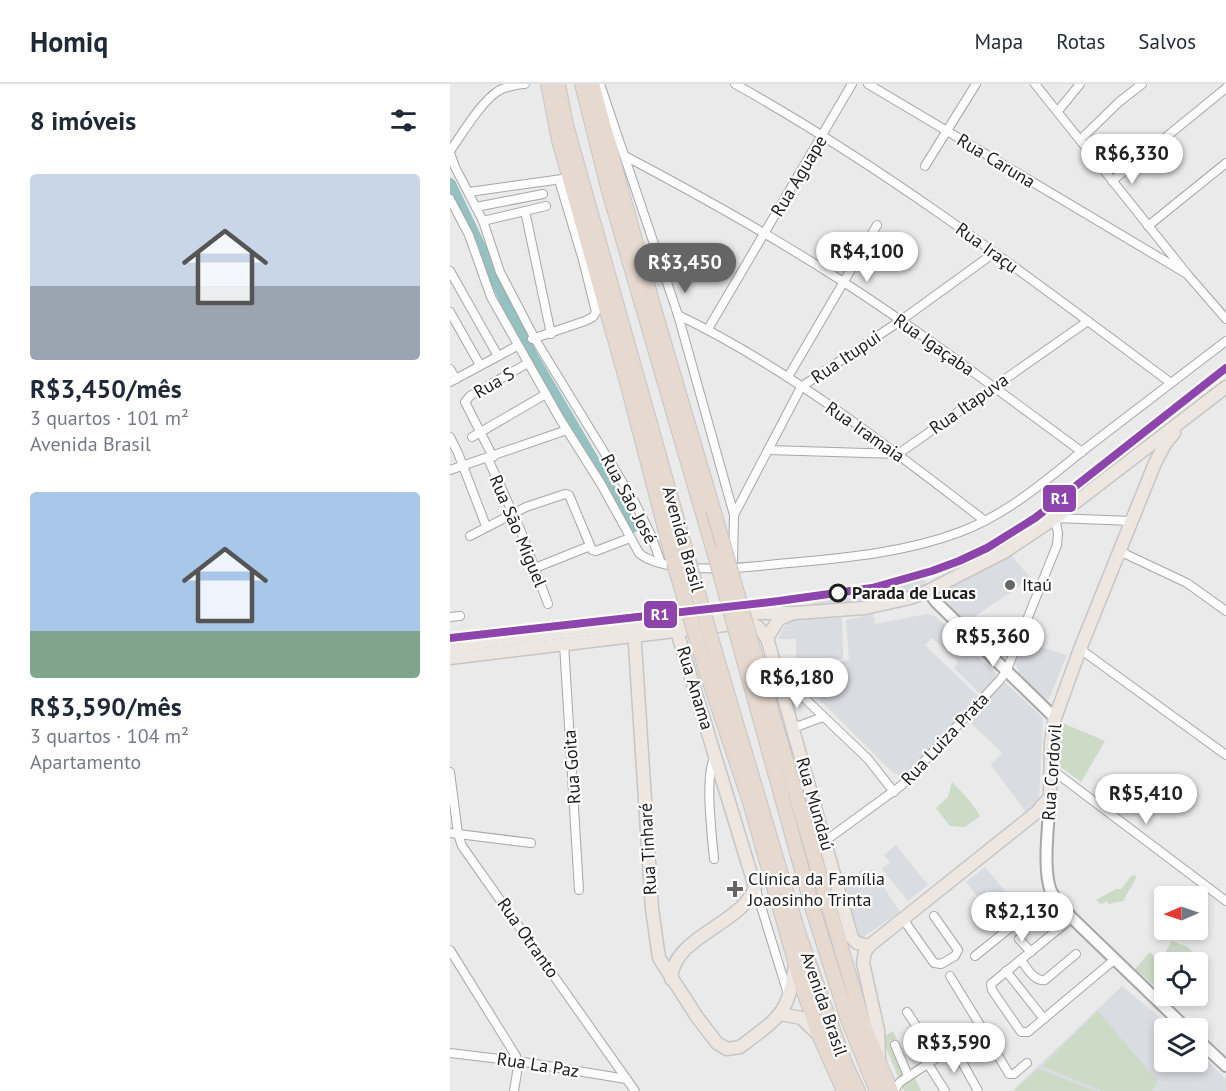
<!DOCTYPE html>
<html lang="pt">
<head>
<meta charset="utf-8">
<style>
  body { margin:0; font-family:"PT Sans",sans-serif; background:#f2f2f3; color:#1f2937; height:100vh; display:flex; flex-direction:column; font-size:22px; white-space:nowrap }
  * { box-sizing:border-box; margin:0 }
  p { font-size:20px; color:#747a83 }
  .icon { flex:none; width:33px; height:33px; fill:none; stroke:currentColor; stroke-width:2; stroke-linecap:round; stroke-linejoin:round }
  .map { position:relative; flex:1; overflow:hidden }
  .details { display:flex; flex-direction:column; background:#fff; width:450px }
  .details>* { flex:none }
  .needle { width:39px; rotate:268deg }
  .tools { position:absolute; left:704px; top:802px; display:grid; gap:12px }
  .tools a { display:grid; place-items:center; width:54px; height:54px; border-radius:6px; background:#fff; box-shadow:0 3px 9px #0003; font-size:30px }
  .price { position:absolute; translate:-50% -51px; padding:0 14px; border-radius:21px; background:#fff; color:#222; font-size:20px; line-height:39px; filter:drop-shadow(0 2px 3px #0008) }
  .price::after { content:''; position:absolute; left:50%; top:36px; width:18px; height:14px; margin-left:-9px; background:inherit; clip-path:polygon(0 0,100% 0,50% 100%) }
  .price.current { background:#656565; color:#fff }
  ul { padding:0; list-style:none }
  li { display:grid; align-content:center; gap:12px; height:318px; padding:0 30px }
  li span { display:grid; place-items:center; height:186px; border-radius:6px; color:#555 }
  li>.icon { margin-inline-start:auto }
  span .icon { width:108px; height:108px; fill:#fffc; stroke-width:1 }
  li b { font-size:26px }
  h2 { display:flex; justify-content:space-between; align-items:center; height:72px; padding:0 30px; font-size:26px }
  header { display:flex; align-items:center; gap:36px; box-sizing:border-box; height:84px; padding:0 30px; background:#fff; border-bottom:2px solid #e0e1e3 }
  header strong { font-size:28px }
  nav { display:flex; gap:33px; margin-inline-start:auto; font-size:21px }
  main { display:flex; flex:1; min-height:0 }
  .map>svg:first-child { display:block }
</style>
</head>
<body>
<header>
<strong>Homiq</strong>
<nav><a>Mapa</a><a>Rotas</a><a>Salvos</a></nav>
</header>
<main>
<section class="details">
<h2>8 imóveis<svg class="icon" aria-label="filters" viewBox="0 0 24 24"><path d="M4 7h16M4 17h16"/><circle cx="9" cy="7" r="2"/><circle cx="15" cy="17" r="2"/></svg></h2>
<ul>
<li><span style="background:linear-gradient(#c9d6e8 60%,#9aa5b1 0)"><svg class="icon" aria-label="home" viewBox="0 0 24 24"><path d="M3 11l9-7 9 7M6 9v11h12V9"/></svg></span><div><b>R$3,450/mês</b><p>3 quartos · 101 m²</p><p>Avenida Brasil</p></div></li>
<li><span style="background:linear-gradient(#a9c7e8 75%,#7fa58c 0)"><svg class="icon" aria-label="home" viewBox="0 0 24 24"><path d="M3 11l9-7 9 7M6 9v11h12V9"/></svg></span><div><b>R$3,590/mês</b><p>3 quartos · 104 m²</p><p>Apartamento</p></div></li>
</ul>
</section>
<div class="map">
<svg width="776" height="1007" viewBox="0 0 776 1007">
  <rect width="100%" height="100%" fill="#eaeaea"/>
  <!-- built -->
  <g fill="#d9dce0">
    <polygon points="559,469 579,492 567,504 515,539 486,511"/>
    <polygon points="474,492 477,504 439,515 362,526 361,514 426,507"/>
    <polygon points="423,530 425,540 477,530 485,532 593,634 589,718 576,728 541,681 552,669 519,637 531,611 504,584 508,578 482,554 475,561 528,612 453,693 442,688 368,614 387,594 374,582 399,576 396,536"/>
    <polygon points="392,534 393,575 346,576 346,555 328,555 338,535"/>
    <polygon points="574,558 617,571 599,615 591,616 566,591 569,587 565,580"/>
    <polygon points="446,761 478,801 458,817 432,785 440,778 434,771"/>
    <polygon points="535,783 571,826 550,842 516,798"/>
    <polygon points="413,785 416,789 422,785 450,828 410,855 394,799"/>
    <polygon points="672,902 724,945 714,945 714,978 747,978 747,967 776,995 776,1007 562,1007"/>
  </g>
  <!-- green -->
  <g fill="#ccdac6">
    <polygon points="610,638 655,657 631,698 608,681"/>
    <path d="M502,698C510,706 526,723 530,732L515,743L500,742L486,724L498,713Z"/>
    <polygon points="685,791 686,794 673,817 658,820 657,817 651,820 646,816 666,805 671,805 681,792"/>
    <path d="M722,857L738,863L742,867L731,879H714V897L707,904L685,885L700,868L710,877C716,870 717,864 722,857Z"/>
    <polygon points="648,927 707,997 702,1007 652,1007 592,982"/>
    <polygon points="443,947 471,1007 454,1007 432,954"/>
    <polygon points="588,985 645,1007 564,1007"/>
  </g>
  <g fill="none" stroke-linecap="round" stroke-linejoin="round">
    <!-- river -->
    <polyline stroke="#95c1c0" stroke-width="12" points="0,100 82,272 182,443"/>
    <defs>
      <g id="street">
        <polyline points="150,0 228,231 284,431"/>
        <path d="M285,0C439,86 580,194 721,299"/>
        <polyline points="418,0 737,190"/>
        <polyline points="585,0 737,190 776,235"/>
        <polyline points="608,27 630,0"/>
        <polyline points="630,56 669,18 692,0"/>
        <path d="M0,67C13,49 30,19 48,7C56,2 66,1 75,0"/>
        <polyline points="0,69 5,83 33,137 50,188 85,255 184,417 201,451 211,479"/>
        <path d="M175,72C249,111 322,152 392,197C474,250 553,310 632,368"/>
        <polyline points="475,82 526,0"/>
        <polyline points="662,97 776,4"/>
        <polyline points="19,108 112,95"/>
        <path d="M0,115L19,151L41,213L110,335L151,400L189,469C211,489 281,485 309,482C377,475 446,472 510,448C558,430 596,396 635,365C682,329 729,293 776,257"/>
        <polyline points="26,123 93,110"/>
        <polyline points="75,127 101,250"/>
        <polyline points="33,137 96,122"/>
        <polyline points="698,142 776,79"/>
        <polyline points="0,187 48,272"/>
        <polyline points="0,228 30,281"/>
        <path d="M228,231C338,284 439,363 535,437"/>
        <polyline points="258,245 402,0"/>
        <polyline points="82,255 135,237 143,233 146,228 133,176 109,96"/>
        <polyline points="0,285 6,295"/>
        <polyline points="338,293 427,141"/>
        <polyline points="0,298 67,262"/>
        <polyline points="0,353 8,369 36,442"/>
        <polyline points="22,353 96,310"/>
        <polyline points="318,366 448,370 638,237"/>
        <polyline points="43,373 15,318 20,312 78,279"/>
        <polyline points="38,375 70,445 98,520"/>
        <polyline points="0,386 117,346"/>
        <polyline points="20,452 76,423 115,410 119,411 142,466 146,467 180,454"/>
        <polyline points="669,467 737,499 776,527"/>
        <polyline points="283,477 284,431 351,303 450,237 544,169"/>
        <polyline points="85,484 140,462"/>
        <polyline points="0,533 10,532"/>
        <polyline points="114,560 129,806"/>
        <polyline points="630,565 776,671"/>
        <polyline points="331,602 351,611 418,675 444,708"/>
        <polyline points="343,644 373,633"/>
        <polyline points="601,685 776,817"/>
        <polyline points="0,688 8,750 12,762 185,1007"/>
        <polyline points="0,749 81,759"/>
        <polyline points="375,757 452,701 549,597 556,588 607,461 608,449 605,434 682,437"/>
        <path d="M264,775C262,751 254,691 265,672"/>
        <polyline points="305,803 338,910"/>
        <polyline points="622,834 541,900 542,906 571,948 578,948 664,876"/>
        <polyline points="453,835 484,879 491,880 505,872 508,866 484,832"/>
        <polyline points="569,855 581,868"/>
        <polyline points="0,866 66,972 68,982 64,1007"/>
        <polyline points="525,872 581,827 601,807"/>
        <path d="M571,876C577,884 584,898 595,896L626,870"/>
        <polyline points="556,887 594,935"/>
        <polyline points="457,928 487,973"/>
        <polyline points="530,941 559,990 564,990 577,979"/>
        <polyline points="502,960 528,1007"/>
        <polyline points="445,961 458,992"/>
        <polyline points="0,969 67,977 176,995"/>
        <polyline points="478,980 495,1007"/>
        <polyline points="444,1007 450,998 482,977 530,941 500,892"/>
      </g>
      <g id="secondary">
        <polyline points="478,507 486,518 605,634"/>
        <path d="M600,713C599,737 592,786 601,807C606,817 614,826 622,834L737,945"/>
        <polyline points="747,955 776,982"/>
      </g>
      <g id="primary">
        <path d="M184,545L202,825L209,874L247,933L267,959L277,965L290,963C328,934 339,931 345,881"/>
        <polyline points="317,554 329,535 341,530"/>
        <polyline points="0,562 167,542 301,529 345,529 415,524 460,514 478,507 554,468 605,434 776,303"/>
        <polyline points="0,574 300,538 308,543 317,554 402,854 407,859 419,862"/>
        <path d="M221,895C223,852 293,840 305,803L225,541"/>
        <polyline points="331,930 351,934 368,950"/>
        <polyline points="429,976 428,946 413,879 415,868 419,862 587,728 600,713 601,657 605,634 630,565 705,379 715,360 724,349"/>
      </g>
      <g id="highway">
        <polyline points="98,0 109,56 177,298 224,479"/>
        <polyline points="108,0 116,41 239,478"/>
        <polyline points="132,0 159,107 265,471"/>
        <polyline points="142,0 204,225 263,425"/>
        <polyline points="304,568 415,945 441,1007"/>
        <polyline points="292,569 363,826 397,933 427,1007"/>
        <polyline points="268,578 349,851 396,982 408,1007"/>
        <polyline points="254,580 300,718 352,902 369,951 394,1007"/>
      </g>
    </defs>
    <!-- street casing -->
    <use href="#street" stroke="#a7a7a7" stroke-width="10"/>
    <!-- secondary casing -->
    <use href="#secondary" stroke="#a7a7a7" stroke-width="14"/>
    <!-- primary casing -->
    <use href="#primary" stroke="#c6c6c6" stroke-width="15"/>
    <!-- highway casing -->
    <use href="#highway" stroke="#c6c6c6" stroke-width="16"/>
    <!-- street -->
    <use href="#street" stroke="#fcfcfc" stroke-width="8"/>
    <!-- secondary -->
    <use href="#secondary" stroke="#fcfcfc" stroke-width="10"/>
    <!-- primary -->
    <use href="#primary" stroke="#eee7e1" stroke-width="12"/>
    <!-- highway -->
    <use href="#highway" stroke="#e6d9cf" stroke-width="14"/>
    <defs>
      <g id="highway-bridge">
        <polyline points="263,425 304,568"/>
        <polyline points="265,471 292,569"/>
        <polyline points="239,478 268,578"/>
        <polyline points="224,479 254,580"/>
      </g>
    </defs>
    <!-- highway-bridge casing -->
    <use href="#highway-bridge" stroke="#c6c6c6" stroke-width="16" stroke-linecap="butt"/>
    <!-- highway-bridge -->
    <use href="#highway-bridge" stroke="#e6d9cf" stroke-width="14"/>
    <defs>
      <polyline id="rail-1" points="0,554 329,517 422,504 482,487 509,477 537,464 585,434 776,284"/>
    </defs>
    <!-- rail-1 casing -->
    <use href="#rail-1" stroke="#fff" stroke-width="12"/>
    <!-- rail-1 -->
    <use href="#rail-1" stroke="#8e44ad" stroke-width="8"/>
  </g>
  <!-- markers -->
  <g fill="#656565" stroke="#fff" stroke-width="2">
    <circle cx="560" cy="501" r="6"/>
    <path d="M282 796h6v6h6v6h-6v6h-6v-6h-6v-6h6z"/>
  </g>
  <circle fill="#fff" stroke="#1d1d1e" stroke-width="3" cx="388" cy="509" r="8"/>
  <g text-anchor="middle" stroke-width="4.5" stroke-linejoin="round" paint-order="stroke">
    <!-- street labels -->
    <g font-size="18" fill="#1d1d1e" stroke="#fff">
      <text transform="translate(546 77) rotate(31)" y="6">Rua Caruna</text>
      <text transform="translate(349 92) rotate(-59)" y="6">Rua Aguape</text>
      <text transform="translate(537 164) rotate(36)" y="6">Rua Iraçu</text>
      <text transform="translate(484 261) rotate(35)" y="6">Rua Igaçaba</text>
      <text transform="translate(396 273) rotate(-34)" y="6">Rua Itupui</text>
      <text transform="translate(44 299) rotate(-30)" y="6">Rua S</text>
      <text transform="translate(519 320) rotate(-35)" y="6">Rua Itapuva</text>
      <text transform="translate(415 348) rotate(35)" y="6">Rua Iramaia</text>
      <text transform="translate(179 415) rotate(62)" y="6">Rua São José</text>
      <text transform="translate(68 447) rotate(67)" y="6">Rua São Miguel</text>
      <text transform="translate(233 455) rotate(74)" y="6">Avenida Brasil</text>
      <text transform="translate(245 604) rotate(73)" y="6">Rua Anama</text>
      <text transform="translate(495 655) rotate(-47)" y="6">Rua Luiza Prata</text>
      <text transform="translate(122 683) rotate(-94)" y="6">Rua Goita</text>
      <text transform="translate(602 688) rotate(-86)" y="6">Rua Cordovil</text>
      <text transform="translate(365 720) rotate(74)" y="6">Rua Mundaú</text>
      <text transform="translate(198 765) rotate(-93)" y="6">Rua Tinharé</text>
      <text transform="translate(78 854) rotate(55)" y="6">Rua Otranto</text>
      <text transform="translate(374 920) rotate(71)" y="6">Avenida Brasil</text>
      <text transform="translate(88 981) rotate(9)" y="6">Rua La Paz</text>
    </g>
    <!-- poi labels -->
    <g font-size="18" fill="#1d1d1e" stroke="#fff" text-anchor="start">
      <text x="572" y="507">Itaú</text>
      <text x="298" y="801">Clínica da Família<tspan x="298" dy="21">Joaosinho Trinta</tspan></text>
    </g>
    <!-- stop labels -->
    <g font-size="18" font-weight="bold" fill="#1d1d1e" stroke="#fff" text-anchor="start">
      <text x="402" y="515">Parada de Lucas</text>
    </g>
  </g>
  <g stroke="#fff" stroke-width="2">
    <rect x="592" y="400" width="35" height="29" rx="6" fill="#8e44ad"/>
    <rect x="193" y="516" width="35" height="29" rx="6" fill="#8e44ad"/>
  </g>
  <g font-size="16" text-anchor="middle" font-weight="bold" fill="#fff">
    <text x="610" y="420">R1</text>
    <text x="210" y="536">R1</text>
  </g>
</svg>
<div class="tools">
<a><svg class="needle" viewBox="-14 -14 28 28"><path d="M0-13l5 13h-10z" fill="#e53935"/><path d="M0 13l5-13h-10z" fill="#747a83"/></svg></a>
<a><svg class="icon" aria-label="locate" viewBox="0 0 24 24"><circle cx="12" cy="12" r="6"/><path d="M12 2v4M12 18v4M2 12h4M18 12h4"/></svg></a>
<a><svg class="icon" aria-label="layers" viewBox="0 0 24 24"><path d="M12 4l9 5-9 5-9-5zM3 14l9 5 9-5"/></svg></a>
</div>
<b class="price" style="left:682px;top:101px">R$6,330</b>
<b class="price" style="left:417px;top:199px">R$4,100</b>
<b class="price current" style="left:235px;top:210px">R$3,450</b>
<b class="price" style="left:543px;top:584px">R$5,360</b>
<b class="price" style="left:347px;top:625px">R$6,180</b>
<b class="price" style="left:696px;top:741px">R$5,410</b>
<b class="price" style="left:572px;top:859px">R$2,130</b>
<b class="price" style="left:504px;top:990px">R$3,590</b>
</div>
</main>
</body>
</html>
